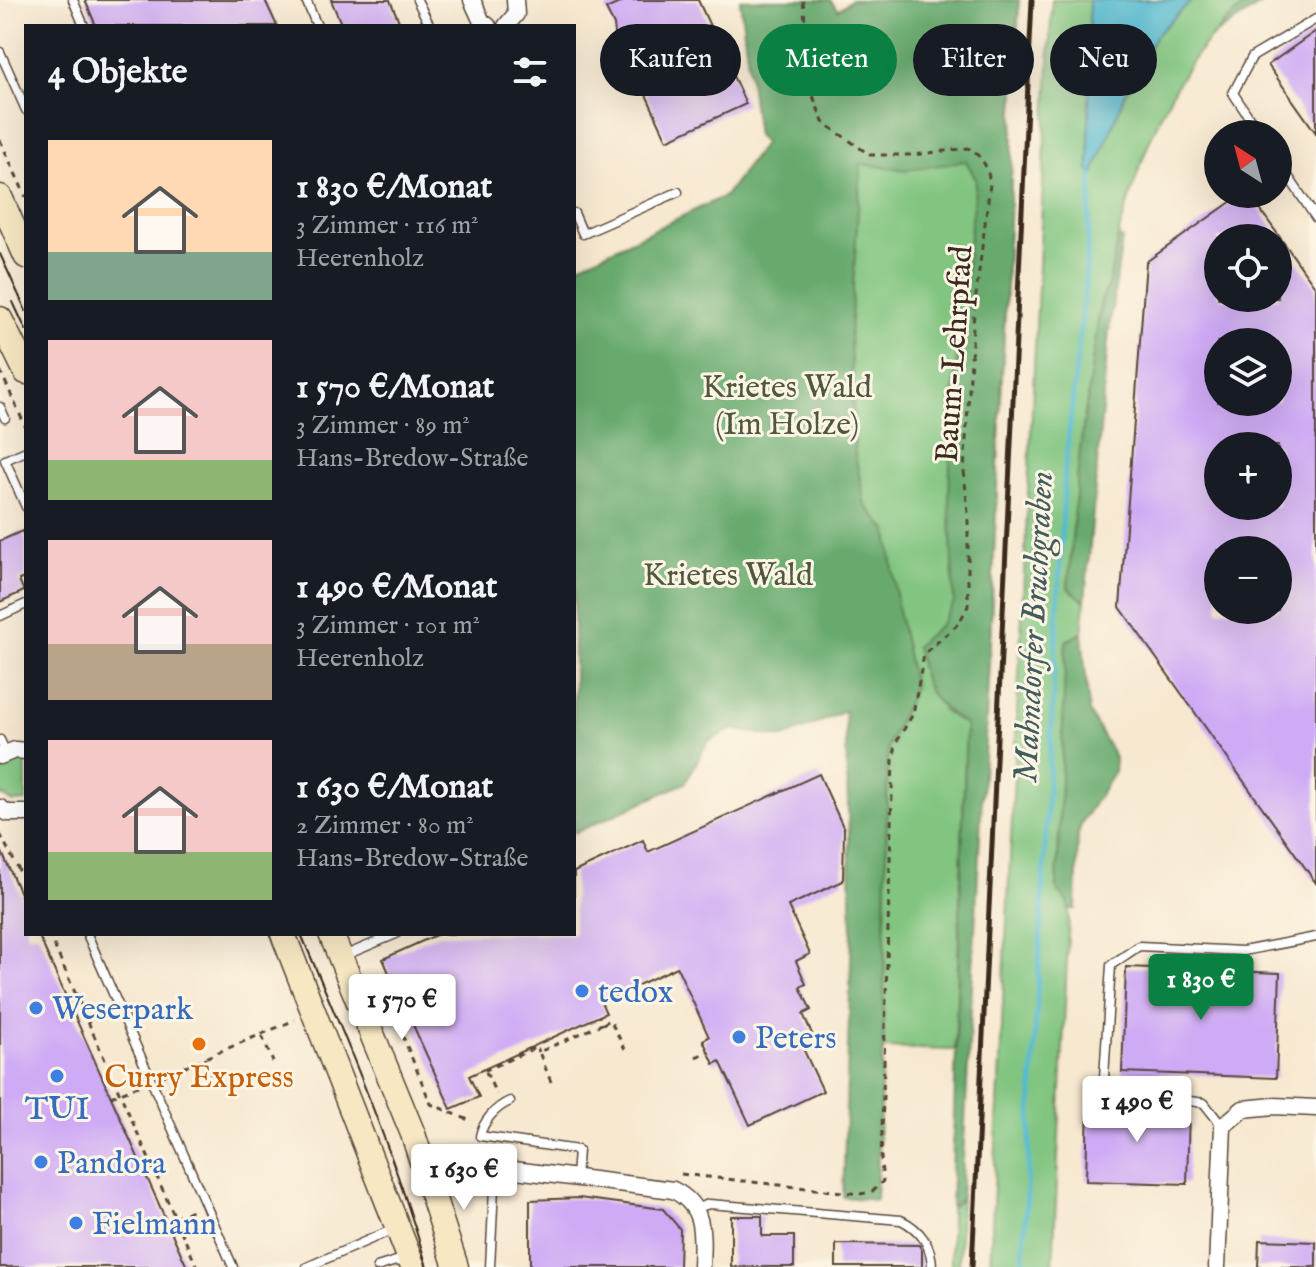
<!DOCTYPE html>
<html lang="de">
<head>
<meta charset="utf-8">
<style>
  body { margin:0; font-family:"IM FELL English",serif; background:#242831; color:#f1f3f6; height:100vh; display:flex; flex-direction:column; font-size:30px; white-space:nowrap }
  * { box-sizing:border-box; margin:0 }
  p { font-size:26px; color:#9ea1a6 }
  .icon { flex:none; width:44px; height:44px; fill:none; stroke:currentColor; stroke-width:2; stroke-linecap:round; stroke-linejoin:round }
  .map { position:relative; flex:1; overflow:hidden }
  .sheet { position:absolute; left:24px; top:24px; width:552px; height:912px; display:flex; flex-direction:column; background:#171b24; border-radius:0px; box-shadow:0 8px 32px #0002 }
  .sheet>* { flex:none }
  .hud { position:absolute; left:600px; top:24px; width:596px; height:72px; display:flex; gap:16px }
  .needle { width:52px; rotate:324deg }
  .controls { position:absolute; left:1204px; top:120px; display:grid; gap:16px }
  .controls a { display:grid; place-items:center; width:88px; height:88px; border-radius:50%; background:#171b24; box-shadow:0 8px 32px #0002; font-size:40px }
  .price { position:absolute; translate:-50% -68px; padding:0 18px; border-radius:8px; background:#fff; color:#222; font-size:26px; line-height:52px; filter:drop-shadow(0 2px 4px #0008) }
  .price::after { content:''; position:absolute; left:50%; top:48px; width:24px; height:18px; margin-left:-12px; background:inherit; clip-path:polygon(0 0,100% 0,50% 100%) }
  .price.current { background:#0b8043; color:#fff }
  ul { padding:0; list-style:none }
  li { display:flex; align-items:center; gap:24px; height:200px; padding:0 24px }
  li span { display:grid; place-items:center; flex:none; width:224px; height:160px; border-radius:0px; color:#555 }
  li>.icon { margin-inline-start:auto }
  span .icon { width:96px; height:96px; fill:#fffc; stroke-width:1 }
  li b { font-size:34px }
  h2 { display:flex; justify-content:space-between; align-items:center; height:96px; padding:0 24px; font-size:34px }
  .tag { padding:0 28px; border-radius:36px; background:#171b24; box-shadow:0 8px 32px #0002; font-size:28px; line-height:72px }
  .tag.current { background:#0b8043; color:#fff }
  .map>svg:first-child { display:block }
</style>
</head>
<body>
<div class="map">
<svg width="1316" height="1267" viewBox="0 0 1316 1267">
  <rect width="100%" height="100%" fill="#fcf5e5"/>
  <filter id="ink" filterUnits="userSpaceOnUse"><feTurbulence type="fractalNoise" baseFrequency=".0125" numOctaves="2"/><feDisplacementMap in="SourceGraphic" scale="16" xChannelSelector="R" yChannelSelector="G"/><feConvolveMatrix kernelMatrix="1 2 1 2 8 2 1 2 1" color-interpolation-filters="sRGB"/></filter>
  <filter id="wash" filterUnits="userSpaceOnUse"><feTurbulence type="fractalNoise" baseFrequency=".006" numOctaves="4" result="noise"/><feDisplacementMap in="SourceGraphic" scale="32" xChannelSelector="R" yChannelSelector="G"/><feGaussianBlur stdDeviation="1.8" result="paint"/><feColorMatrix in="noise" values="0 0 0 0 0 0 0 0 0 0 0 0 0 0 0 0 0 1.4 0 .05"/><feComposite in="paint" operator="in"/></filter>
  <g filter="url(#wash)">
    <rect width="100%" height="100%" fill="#f7e8d0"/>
    <!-- green -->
    <g fill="#81c580" stroke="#5e784f" stroke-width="2">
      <polygon points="740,0 830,0 838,10 851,0 1019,0 989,663 942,710 966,725 955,1050 883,1048 888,746 913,689 845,710 784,738 733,729 708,741 685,783 574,833 574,268 725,196 764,143 757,135"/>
      <path d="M1052,0H1089V167L1092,177L1125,94L1156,35L1192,0H1254C1176,52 1146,143 1120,229C1113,253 1114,279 1101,300L1080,449L1068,588L1085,601L1082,633L1066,641L1057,889L1068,902L1069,914L1053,1267H990Z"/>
      <polygon points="12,760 26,761 26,801 12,802 0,794 0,769"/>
      <polygon points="961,1199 959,1267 951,1267 951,1208"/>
    </g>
    <!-- forest -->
    <g fill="#68aa6e" stroke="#526a46" stroke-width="2">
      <path d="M740,0H830L838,10L851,0H1019L989,663L961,1199L951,1208L966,725C928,699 925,691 916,646L940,625L954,603L949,495L952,404L976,179L966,161L907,170L861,164L850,333L855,454L865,505L888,531L898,610L914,687L888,746L883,1048L876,1200L843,1197L852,930L845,711L784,738L733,729L708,741L685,783L574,833V268L725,196L764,143L757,135Z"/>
      <polygon points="1254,0 1268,0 1210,38 1238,11"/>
      <polygon points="1118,236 1122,239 1109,330 1085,601 1068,588 1080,449 1101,300 1108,288"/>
      <polygon points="1082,633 1089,712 1115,758 1114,772 1082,822 1078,835 1076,909 1069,909 1068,902 1057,890 1066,641"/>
    </g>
    <!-- water -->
    <polygon fill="#52b9d0" stroke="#467277" stroke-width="2" points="1089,0 1192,0 1156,35 1125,94 1092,178 1089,168"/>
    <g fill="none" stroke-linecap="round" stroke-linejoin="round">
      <!-- stream -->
      <polyline stroke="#52b9d0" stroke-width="5" points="1023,1267 1065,468 1085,286 1092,175"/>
    </g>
    <g id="blocks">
      <!-- building -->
      <g fill="#cfaaf5" fill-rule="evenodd">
        <polygon points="85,0 265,0 277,26 96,26"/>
        <polygon points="331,0 390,0 401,26 342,26"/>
        <polygon points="626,0 698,0 746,104 667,140 630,60 614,67 608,55 617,52 614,25 606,9"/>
        <polygon points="1316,31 1316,133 1268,65"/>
        <path d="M1242,194H1249L1316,288V883L1120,607L1146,262ZM1218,238H1278V298H1218ZM1218,342H1278V402H1218ZM1218,446H1278V506H1218ZM1218,550H1278V610H1218Z"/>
        <polygon points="22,531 26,540 26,577 19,580 24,591 0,602 0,541"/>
        <polygon points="819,774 844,829 843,881 788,906 810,954 796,961 806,984 800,987 811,1010 803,1014 813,1036 800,1042 823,1091 750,1125 720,1061 714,1064 703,1040 709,1037 677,967 601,1002 606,1013 469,1076 479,1097 451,1109 409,1016 391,1024 383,1006 400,998 383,959 438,934 574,934 574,872 643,840 648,852"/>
        <polygon points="0,848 26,907 26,934 38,934 187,1267 0,1267"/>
        <polygon points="1126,967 1280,973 1276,1078 1122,1072"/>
        <polygon points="1088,1104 1189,1108 1187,1184 1086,1181"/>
        <polygon points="579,1198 663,1209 680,1229 679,1267 530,1267 530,1200"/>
        <polygon points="731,1216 762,1216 762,1236 794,1236 794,1267 731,1267"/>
        <polygon points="1259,1240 1316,1242 1316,1267 1258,1267"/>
        <polygon points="836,1244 919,1245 922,1251 922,1267 836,1267"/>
      </g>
    </g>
  </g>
  <g filter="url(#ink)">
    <use href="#blocks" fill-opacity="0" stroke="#574639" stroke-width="2"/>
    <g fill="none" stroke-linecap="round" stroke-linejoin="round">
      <defs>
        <g id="service">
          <polyline points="73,0 84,26"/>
          <polyline points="306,0 317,26"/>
          <polyline points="417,0 430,26"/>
          <polyline points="0,52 26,110"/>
          <polyline points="1260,134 1233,93 1252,57 1316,19"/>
          <polyline points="1278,161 1316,218"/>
          <polyline points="574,213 583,234 678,192"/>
          <polyline points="0,407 5,418"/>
          <polyline points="26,451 5,460 26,507"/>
          <polyline points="0,616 26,604"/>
          <polyline points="0,740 6,753"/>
          <polyline points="87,934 233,1267"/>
          <polyline points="341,957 396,934"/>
          <path d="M510,1101C496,1107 483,1121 480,1136L578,1150L576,1178"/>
          <polyline points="1222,1126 1204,1103 1119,1091 1104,1078 1111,965 1139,946 1243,951 1316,937"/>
          <path d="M697,1208L709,1204L901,1220C920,1229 932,1246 932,1267"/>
          <polyline points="307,1267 394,1229"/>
          <polyline points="377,1267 396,1261 407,1264"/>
          <polyline points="490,1267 495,1168"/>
        </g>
        <g id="minor">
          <polyline points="472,0 482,22 488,26"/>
          <polyline points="506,26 516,14 515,0"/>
          <polyline points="0,756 15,750 26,751"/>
          <polyline points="0,808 8,813 26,813"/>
          <path d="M426,1169L452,1162L673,1190C706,1206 702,1235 701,1267"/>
          <polyline points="1217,1267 1223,1126 1243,1109 1274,1106 1316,1108"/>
        </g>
        <g id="secondary">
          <polyline points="0,197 26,256"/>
          <polyline points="0,319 26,372"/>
          <polyline points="283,934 413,1267"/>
          <polyline points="331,934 413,1134 456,1267"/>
        </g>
      </defs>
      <!-- service casing -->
      <use href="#service" stroke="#574639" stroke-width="11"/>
      <!-- minor casing -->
      <use href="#minor" stroke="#574639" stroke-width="19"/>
      <!-- secondary casing -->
      <use href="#secondary" stroke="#574639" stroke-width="27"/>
      <!-- path -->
      <g stroke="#574639" stroke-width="3" stroke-dasharray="6 6" stroke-linecap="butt">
        <polyline points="0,140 26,197"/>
        <polyline points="0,370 26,428"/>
        <polyline points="0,834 26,884"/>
        <polyline points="49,934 197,1267"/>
        <polyline points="393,1013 431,1104 471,1121"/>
        <polyline points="386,1016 405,1007"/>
        <polyline points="603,1024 610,1020 625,1049"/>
        <polyline points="262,1036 273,1062"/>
        <polyline points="696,1057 708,1052"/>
        <polyline points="204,1058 217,1086"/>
        <polyline points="485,1068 486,1070 537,1047 539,1052"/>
        <polyline points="486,1072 496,1094"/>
        <polyline points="162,1076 295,1020"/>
        <polyline points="551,1082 539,1052 602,1024 599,1016"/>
        <polyline points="111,1097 140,1085"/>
        <path d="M681,1174L860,1194L872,1192L883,1181L881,1163L893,759L897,741L913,714L924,654L959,623L968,606V513L964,471L974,311L990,184C988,167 983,157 968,148L912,155H870L823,122L812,93L803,0"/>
        <polyline points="175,1218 196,1208"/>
      </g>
      <!-- service -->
      <use href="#service" stroke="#fff" stroke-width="8"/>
      <!-- minor -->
      <use href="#minor" stroke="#fff" stroke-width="16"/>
      <!-- secondary -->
      <use href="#secondary" stroke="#f7e8c3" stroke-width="24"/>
      <!-- tram -->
      <g stroke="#3b2a1e" stroke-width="2">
        <polyline points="0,254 26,311"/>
        <polyline points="13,302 26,330"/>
        <path d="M301,934C348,1043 394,1153 427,1267"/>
      </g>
      <!-- rail -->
      <polyline stroke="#3b2a1e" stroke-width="5" points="972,1267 1032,0"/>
    </g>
  </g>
  <!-- markers -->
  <g fill="#3f7fe0" stroke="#fcf5e5" stroke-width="3">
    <circle cx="582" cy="991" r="8"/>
    <circle cx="36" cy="1008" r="8"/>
    <circle cx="739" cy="1037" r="8"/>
    <circle cx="57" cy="1076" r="8"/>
    <circle cx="41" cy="1162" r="8"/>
    <circle cx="76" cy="1223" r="8"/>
  </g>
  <circle fill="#e8710a" stroke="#fcf5e5" stroke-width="3" cx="199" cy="1044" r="8"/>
  <g text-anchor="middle" stroke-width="6" stroke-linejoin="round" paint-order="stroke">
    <!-- street labels -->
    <g font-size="32" fill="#3b2a1e" stroke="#fcf5e5">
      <text transform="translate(953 354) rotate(-86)" y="11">Baum-Lehrpfad</text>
    </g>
    <!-- park labels -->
    <g font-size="32" fill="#50583b" stroke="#fcf5e5">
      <text x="787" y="397">Krietes Wald<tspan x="787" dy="37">(Im Holze)</tspan></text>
      <text x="728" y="585">Krietes Wald</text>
    </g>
    <!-- shop labels -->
    <g font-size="32" fill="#366cbe" stroke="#fcf5e5" text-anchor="start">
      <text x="598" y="1002">tedox</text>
      <text x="52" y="1019">Weserpark</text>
      <text x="755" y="1048">Peters</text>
      <text x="57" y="1119" text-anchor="middle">TUI</text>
      <text x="57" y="1173">Pandora</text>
      <text x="92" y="1234">Fielmann</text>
    </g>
    <!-- food labels -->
    <g font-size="32" fill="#c56008" stroke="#fcf5e5">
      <text x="199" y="1087">Curry Express</text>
    </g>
    <!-- water labels -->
    <g font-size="34" font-style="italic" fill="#435c5c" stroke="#fcf5e5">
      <text transform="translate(1032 627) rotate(-87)" y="12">Mahndorfer Bruchgraben</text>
    </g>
  </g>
</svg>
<div class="controls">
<a><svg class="needle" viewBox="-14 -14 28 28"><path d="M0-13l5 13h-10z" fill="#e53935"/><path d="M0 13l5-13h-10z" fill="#9ea1a6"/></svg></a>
<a><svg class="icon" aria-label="locate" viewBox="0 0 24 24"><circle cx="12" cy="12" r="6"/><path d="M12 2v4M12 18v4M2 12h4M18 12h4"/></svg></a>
<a><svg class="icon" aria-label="layers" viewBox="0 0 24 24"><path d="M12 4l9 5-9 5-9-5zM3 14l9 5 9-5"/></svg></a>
<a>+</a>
<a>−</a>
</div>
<b class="price current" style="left:1201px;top:1022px">1 830 €</b>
<b class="price" style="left:402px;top:1042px">1 570 €</b>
<b class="price" style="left:1137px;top:1144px">1 490 €</b>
<b class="price" style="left:464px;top:1212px">1 630 €</b>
<div class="hud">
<a class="tag">Kaufen</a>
<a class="tag current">Mieten</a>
<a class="tag">Filter</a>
<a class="tag">Neu</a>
</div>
<section class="sheet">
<h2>4 Objekte<svg class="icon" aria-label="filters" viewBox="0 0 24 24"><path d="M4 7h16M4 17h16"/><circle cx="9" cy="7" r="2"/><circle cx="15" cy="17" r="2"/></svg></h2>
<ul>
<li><span style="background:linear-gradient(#ffd9b3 70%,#7fa58c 0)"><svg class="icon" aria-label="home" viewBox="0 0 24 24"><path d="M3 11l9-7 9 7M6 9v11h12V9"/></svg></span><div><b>1 830 €/Monat</b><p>3 Zimmer · 116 m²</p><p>Heerenholz</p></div></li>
<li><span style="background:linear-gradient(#f6c9c9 75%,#8fb573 0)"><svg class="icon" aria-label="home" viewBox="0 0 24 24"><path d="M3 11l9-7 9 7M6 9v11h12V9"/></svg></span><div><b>1 570 €/Monat</b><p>3 Zimmer · 89 m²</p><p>Hans-Bredow-Straße</p></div></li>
<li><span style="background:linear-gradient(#f6c9c9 65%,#b9a48a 0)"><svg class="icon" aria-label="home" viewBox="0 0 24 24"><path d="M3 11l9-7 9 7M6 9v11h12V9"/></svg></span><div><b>1 490 €/Monat</b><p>3 Zimmer · 101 m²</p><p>Heerenholz</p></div></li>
<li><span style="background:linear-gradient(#f6c9c9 70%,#8fb573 0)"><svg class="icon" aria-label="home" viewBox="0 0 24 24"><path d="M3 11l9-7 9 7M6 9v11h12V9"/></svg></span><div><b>1 630 €/Monat</b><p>2 Zimmer · 80 m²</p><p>Hans-Bredow-Straße</p></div></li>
</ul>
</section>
</div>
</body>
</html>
